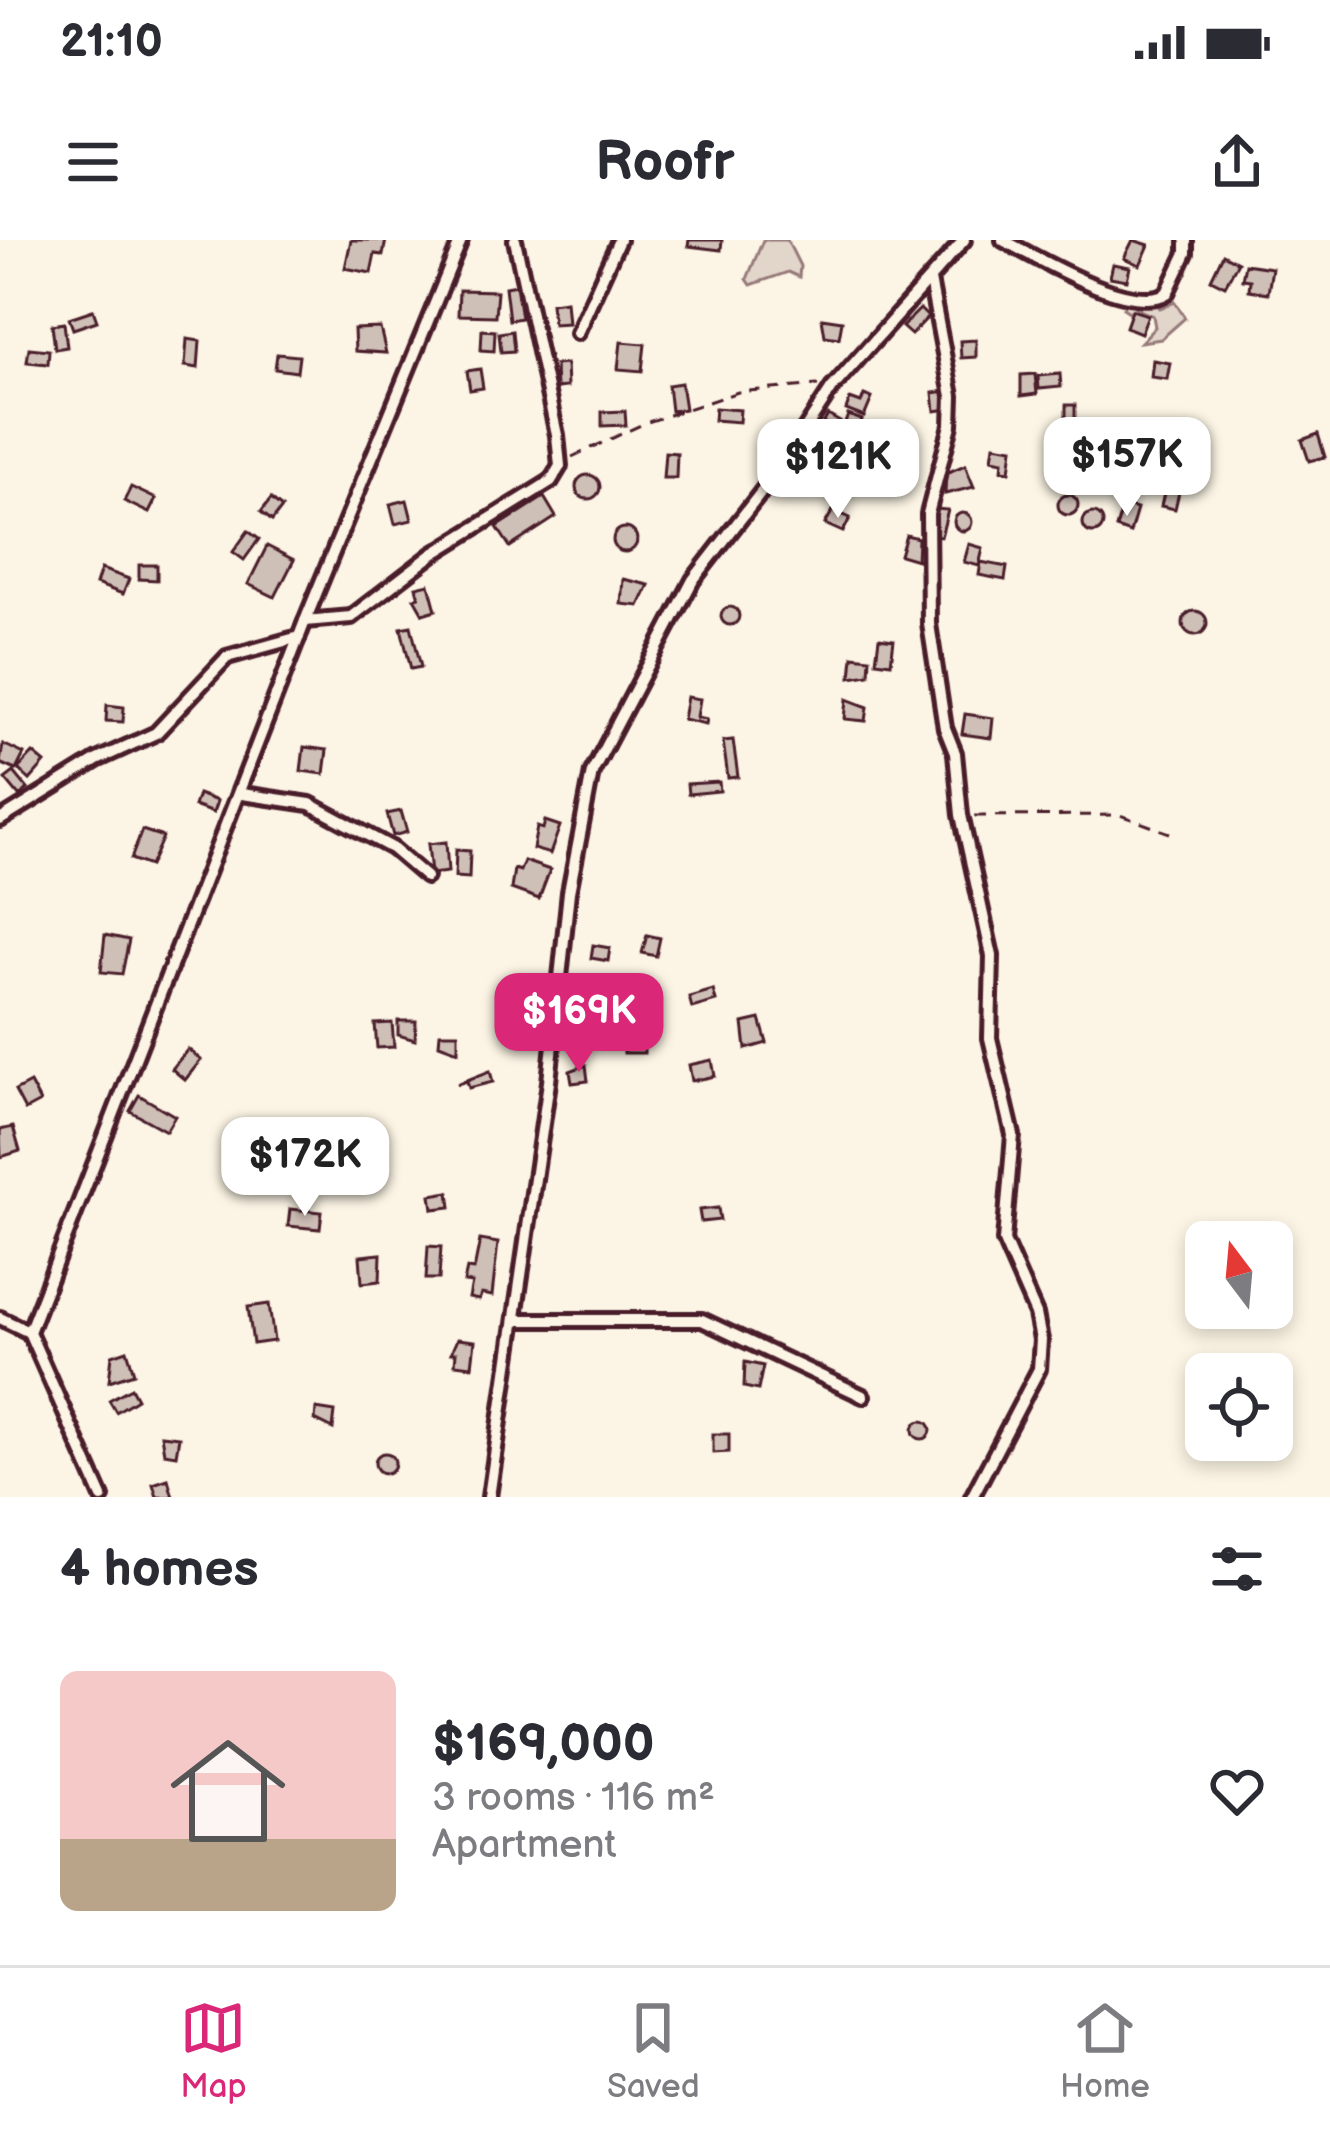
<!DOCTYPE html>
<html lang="en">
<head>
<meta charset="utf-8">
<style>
  body { margin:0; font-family:"Balsamiq Sans",sans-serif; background:#f7f7f7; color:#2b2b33; height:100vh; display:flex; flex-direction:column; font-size:45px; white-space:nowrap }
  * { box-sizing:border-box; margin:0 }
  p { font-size:39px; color:#7c7c81 }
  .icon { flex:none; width:66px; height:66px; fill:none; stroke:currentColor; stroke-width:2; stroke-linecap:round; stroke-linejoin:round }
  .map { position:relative; height:1257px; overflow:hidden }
  .panel { display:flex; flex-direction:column; background:#fff; flex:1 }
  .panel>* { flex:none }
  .needle { width:78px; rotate:344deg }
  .tools { position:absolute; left:1185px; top:981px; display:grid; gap:24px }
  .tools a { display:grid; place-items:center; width:108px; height:108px; border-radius:18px; background:#fff; box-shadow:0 6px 18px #0003; font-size:60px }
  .price { position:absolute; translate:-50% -102px; padding:0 27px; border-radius:24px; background:#fff; color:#222; font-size:39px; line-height:78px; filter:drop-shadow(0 3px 6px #0008) }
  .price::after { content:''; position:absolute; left:50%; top:72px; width:36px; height:27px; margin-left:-18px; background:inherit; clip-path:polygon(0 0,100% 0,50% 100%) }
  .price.on { background:#db2777; color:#fff }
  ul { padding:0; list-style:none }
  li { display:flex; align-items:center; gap:36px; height:300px; padding:0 60px }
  li span { display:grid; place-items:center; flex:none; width:336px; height:240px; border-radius:18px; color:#555 }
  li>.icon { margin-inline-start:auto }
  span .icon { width:144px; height:144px; fill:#fffc; stroke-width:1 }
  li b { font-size:51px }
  h2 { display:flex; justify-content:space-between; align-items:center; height:144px; padding:0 60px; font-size:51px }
  .status { display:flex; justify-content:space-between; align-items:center; height:84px; padding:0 60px; background:#fff; direction:ltr }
  .status svg { height:33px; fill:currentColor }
  header { display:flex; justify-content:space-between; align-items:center; height:156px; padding:0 60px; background:#fff; font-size:54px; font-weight:800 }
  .menu { display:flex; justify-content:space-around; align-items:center; height:168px; border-top:3px solid #e1e1e2; background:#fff; font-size:33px; color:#7c7c81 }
  .menu a { display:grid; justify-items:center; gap:6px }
  .menu .on { color:#db2777 }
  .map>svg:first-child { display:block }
</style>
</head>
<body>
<div class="status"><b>21:10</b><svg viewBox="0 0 49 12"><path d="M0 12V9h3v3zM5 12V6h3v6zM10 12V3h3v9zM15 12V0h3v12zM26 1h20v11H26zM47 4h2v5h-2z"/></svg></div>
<header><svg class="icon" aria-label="menu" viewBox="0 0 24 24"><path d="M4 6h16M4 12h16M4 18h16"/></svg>Roofr<svg class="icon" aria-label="share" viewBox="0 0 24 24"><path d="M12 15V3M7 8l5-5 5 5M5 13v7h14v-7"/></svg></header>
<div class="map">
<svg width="1330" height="1257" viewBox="0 0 1330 1257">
  <rect width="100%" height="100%" fill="#fcf5e5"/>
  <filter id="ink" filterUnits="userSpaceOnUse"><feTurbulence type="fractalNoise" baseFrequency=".00833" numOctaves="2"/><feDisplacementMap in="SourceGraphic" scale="24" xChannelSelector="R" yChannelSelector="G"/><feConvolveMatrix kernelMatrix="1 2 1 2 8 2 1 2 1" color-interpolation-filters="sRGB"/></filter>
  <g filter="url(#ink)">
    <!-- green -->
    <g fill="#e2d5ca" stroke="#967a7a" stroke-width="3">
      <polygon points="763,0 787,0 800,26 799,37 788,32 751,45 747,39"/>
      <polygon points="1126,62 1154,62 1160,68 1175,62 1185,78 1161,99 1141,102 1155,87 1153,76 1135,68 1129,72 1123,68"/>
    </g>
    <!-- building -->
    <g fill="#cfc0b7" stroke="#4a1f2b" stroke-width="3">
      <polygon points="351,0 386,0 383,15 375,14 371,33 345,28"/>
      <polygon points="689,0 722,0 721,10 688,6"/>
      <polygon points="1133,0 1149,5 1140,25 1124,18"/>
      <polygon points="1223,14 1238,22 1225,46 1211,39"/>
      <polygon points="1113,24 1130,27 1127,40 1110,37"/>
      <polygon points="1245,24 1272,28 1268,53 1249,50 1250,40 1242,39"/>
      <polygon points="516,45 521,78 509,80 505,47"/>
      <polygon points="459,50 497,51 495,76 458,75"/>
      <polygon points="566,61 568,83 553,84 551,63"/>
      <polygon points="920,69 928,77 911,95 902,87"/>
      <polygon points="93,70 97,81 73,89 69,78"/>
      <polygon points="1132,70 1148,75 1141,93 1126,87"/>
      <polygon points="822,78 842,81 839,98 825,96"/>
      <polygon points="64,83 67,107 55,109 52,85"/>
      <polygon points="380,88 386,113 355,111 354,89"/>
      <polygon points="482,90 495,91 494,111 481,110"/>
      <polygon points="512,91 514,111 501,112 499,93"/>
      <polygon points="187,99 200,101 198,128 185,126"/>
      <polygon points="976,100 976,117 961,118 960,101"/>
      <polygon points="621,102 645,104 642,131 618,129"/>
      <polygon points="29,108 49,110 48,124 27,122"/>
      <polygon points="277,114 299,116 297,132 275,129"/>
      <polygon points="1153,120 1170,123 1167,139 1151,137"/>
      <polygon points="566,124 567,147 556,148 555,125"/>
      <polygon points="480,129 483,148 470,150 467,131"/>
      <polygon points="1035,134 1037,154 1021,156 1021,135"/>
      <polygon points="1060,134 1061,147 1039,149 1038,136"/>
      <polygon points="681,143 685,169 671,171 668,145"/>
      <polygon points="946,151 948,169 935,171 933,153"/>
      <polygon points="864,155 872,158 864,177 846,170 850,159 861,163"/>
      <rect x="1066" y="165" width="9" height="33"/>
      <polygon points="715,168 740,170 739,182 714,180"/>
      <polygon points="625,171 626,185 602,186 602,172"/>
      <polygon points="828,175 840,182 832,196 820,189"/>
      <polygon points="848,175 862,180 856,196 842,191"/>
      <polygon points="1318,194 1325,217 1309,221 1302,200"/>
      <polygon points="994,205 1013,208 1010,231 1002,230 1003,221 992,219"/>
      <polygon points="1069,205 1097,207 1096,219 1068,216"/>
      <polygon points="665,212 677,213 676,238 663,238"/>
      <polygon points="860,219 870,232 860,240 849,227"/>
      <polygon points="965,225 974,247 945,254 946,233"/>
      <circle cx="588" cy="247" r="12"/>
      <polygon points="131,247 156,259 149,273 124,261"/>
      <polygon points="1165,249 1179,252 1175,269 1161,266"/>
      <circle cx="1068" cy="265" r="10"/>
      <polygon points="544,257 556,277 510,307 497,287"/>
      <polygon points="271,259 282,268 272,281 261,272"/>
      <polygon points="407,260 412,280 395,284 390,264"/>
      <polygon points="1123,265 1137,269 1130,293 1116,288"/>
      <polygon points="935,269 948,270 941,297 931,296"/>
      <polygon points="833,270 850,278 843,292 825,284"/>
      <circle cx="1093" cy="283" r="10"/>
      <circle cx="963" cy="282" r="9"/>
      <circle cx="625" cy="300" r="12"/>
      <polygon points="248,291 259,299 244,320 233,312"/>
      <polygon points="906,295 918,298 917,320 900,315"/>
      <polygon points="969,304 983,308 979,326 964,322"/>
      <polygon points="267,306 294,320 275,357 248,344"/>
      <polygon points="981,322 1007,327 1005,340 979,335"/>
      <polygon points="139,325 157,325 157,340 139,339"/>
      <polygon points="101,329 129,339 123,354 96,344"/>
      <polygon points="623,339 649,345 639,366 621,364"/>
      <polygon points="429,344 436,370 423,374 414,358 419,357 416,347"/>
      <circle cx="730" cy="376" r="9"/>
      <circle cx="1195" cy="383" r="12"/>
      <polygon points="411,386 421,427 411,429 401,388"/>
      <polygon points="879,398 894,400 891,423 876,421"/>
      <polygon points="853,416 870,418 869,434 851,437"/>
      <polygon points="687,457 700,459 697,477 707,479 706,484 683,479"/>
      <polygon points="847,459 868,467 866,481 845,479"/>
      <polygon points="107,465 124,467 123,482 106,481"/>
      <polygon points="965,474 993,478 991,498 962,494"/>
      <polygon points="733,500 738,537 728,538 723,501"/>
      <polygon points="3,504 24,514 16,530 0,523"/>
      <polygon points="304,507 327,510 324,534 301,531"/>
      <polygon points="33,513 45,523 30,540 18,529"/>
      <polygon points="14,532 28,549 19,556 5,539"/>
      <polygon points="719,542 720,551 688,554 687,544"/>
      <polygon points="198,554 217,561 213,573 194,566"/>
      <polygon points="401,571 407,592 393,596 387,574"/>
      <polygon points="545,581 560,586 550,614 533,609 537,587 543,589"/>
      <polygon points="142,590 163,597 150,626 131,619"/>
      <polygon points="446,602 448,632 431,634 428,604"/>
      <polygon points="456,610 470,611 469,638 455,637"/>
      <polygon points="524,621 550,630 539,659 511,649 514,629 520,631"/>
      <polygon points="105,695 129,700 122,734 101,732"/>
      <polygon points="647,695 660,698 656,716 642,713"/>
      <polygon points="593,705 610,708 608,721 591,718"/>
      <polygon points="586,747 602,757 591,775 578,768"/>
      <polygon points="713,750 716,761 692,768 689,757"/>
      <polygon points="760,779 767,803 746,809 743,783"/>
      <polygon points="398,781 416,781 415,800 398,795"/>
      <polygon points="392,783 394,807 377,808 375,784"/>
      <polygon points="440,793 458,793 458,811 439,804"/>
      <polygon points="624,794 644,799 644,813 624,813"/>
      <polygon points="188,809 201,820 185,840 172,829"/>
      <polygon points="712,820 715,836 692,841 689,825"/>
      <polygon points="586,825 588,841 572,843 570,831"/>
      <polygon points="490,831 493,842 469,848 467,841 457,844"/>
      <polygon points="30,843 40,862 25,870 15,851"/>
      <polygon points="139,855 175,876 166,891 130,871"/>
      <polygon points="13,887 20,911 1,917 0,890"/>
      <polygon points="304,887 310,907 281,915 275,896"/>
      <polygon points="351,905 362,907 367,924 336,938 330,915"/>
      <polygon points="316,915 322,936 309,939 304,918"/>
      <polygon points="449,952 451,967 433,969 431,955"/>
      <polygon points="718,968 720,980 701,982 699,970"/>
      <polygon points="290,969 322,972 320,989 288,986"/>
      <polygon points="480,1000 498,1003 492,1056 481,1054 479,1060 469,1058 472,1043 464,1042 467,1029 474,1030"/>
      <polygon points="428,1006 441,1007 439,1039 426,1039"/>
      <polygon points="381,1014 380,1041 362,1043 360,1016"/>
      <polygon points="269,1064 274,1101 253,1104 248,1067"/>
      <polygon points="457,1099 475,1101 472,1126 455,1124 456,1113 451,1113"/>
      <polygon points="127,1110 134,1133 109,1141 112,1115"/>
      <polygon points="745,1122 763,1126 758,1150 744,1147"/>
      <polygon points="131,1148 137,1159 116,1172 109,1160"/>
      <polygon points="316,1169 335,1172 333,1189 315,1180"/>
      <circle cx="922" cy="1190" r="9"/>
      <polygon points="713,1194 729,1194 729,1212 713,1213"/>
      <polygon points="161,1195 179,1197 176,1215 164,1213"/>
      <circle cx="385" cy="1223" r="10"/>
      <polygon points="168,1239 173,1257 157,1257 153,1244"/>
    </g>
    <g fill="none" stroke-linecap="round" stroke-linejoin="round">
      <defs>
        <g id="minor">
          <path d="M1003,0C1037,18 1131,75 1167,53L1186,13V0"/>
          <polyline points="930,40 952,156 951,185 928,274 929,384 945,488 955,513 961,575 992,716 990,798 1013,895 1004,1001 1036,1074 1041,1100 1039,1129 972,1257"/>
          <polyline points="577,93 619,0"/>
          <polyline points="305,381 351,377 433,314 551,241 560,226 557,195 515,0"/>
          <polyline points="242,554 310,564 392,608 426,637"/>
          <polyline points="0,580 97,520 156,493 227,417 299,397"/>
          <polyline points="0,1078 29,1092"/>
          <polyline points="517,1080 702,1080 863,1156"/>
          <polyline points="102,1257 29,1092 305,381 461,0"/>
          <polyline points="489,1257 549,842 569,652 592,532 693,340 777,232 832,148 964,0"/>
        </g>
      </defs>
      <!-- minor casing -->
      <use href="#minor" stroke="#4a1f2b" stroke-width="20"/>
      <!-- path -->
      <g stroke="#4a1f2b" stroke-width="3" stroke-dasharray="12 9" stroke-linecap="butt">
        <polyline points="572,217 645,183 738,152 818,145"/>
        <polyline points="974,576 1120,575 1170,593"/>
      </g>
      <!-- minor -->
      <use href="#minor" stroke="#fcf5e5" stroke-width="10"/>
    </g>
  </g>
</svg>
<div class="tools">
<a><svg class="needle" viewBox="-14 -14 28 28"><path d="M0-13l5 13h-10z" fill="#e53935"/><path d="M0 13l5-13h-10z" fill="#7c7c81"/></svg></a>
<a><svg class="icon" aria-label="locate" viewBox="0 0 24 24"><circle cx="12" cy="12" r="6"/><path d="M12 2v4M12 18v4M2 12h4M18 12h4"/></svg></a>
</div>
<b class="price" style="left:1127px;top:279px">$157K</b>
<b class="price" style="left:838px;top:281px">$121K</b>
<b class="price on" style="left:579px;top:835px">$169K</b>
<b class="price" style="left:305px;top:979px">$172K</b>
</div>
<section class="panel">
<h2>4 homes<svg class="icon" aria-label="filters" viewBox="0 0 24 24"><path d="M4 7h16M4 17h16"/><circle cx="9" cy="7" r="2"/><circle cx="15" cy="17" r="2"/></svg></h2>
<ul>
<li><span style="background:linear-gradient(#f6c9c9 70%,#b9a48a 0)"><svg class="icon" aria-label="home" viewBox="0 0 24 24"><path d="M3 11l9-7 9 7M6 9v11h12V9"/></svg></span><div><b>$169,000</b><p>3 rooms · 116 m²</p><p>Apartment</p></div><svg class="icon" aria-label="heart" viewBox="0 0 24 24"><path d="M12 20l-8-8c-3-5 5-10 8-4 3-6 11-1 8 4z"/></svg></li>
</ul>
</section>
<nav class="menu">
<a class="on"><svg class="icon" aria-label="map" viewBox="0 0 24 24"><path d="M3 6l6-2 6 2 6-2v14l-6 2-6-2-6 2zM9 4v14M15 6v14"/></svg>Map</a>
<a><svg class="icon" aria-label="saved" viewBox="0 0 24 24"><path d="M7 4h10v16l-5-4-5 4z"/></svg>Saved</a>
<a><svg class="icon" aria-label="home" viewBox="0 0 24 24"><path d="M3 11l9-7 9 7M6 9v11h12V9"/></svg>Home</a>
</nav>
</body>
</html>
